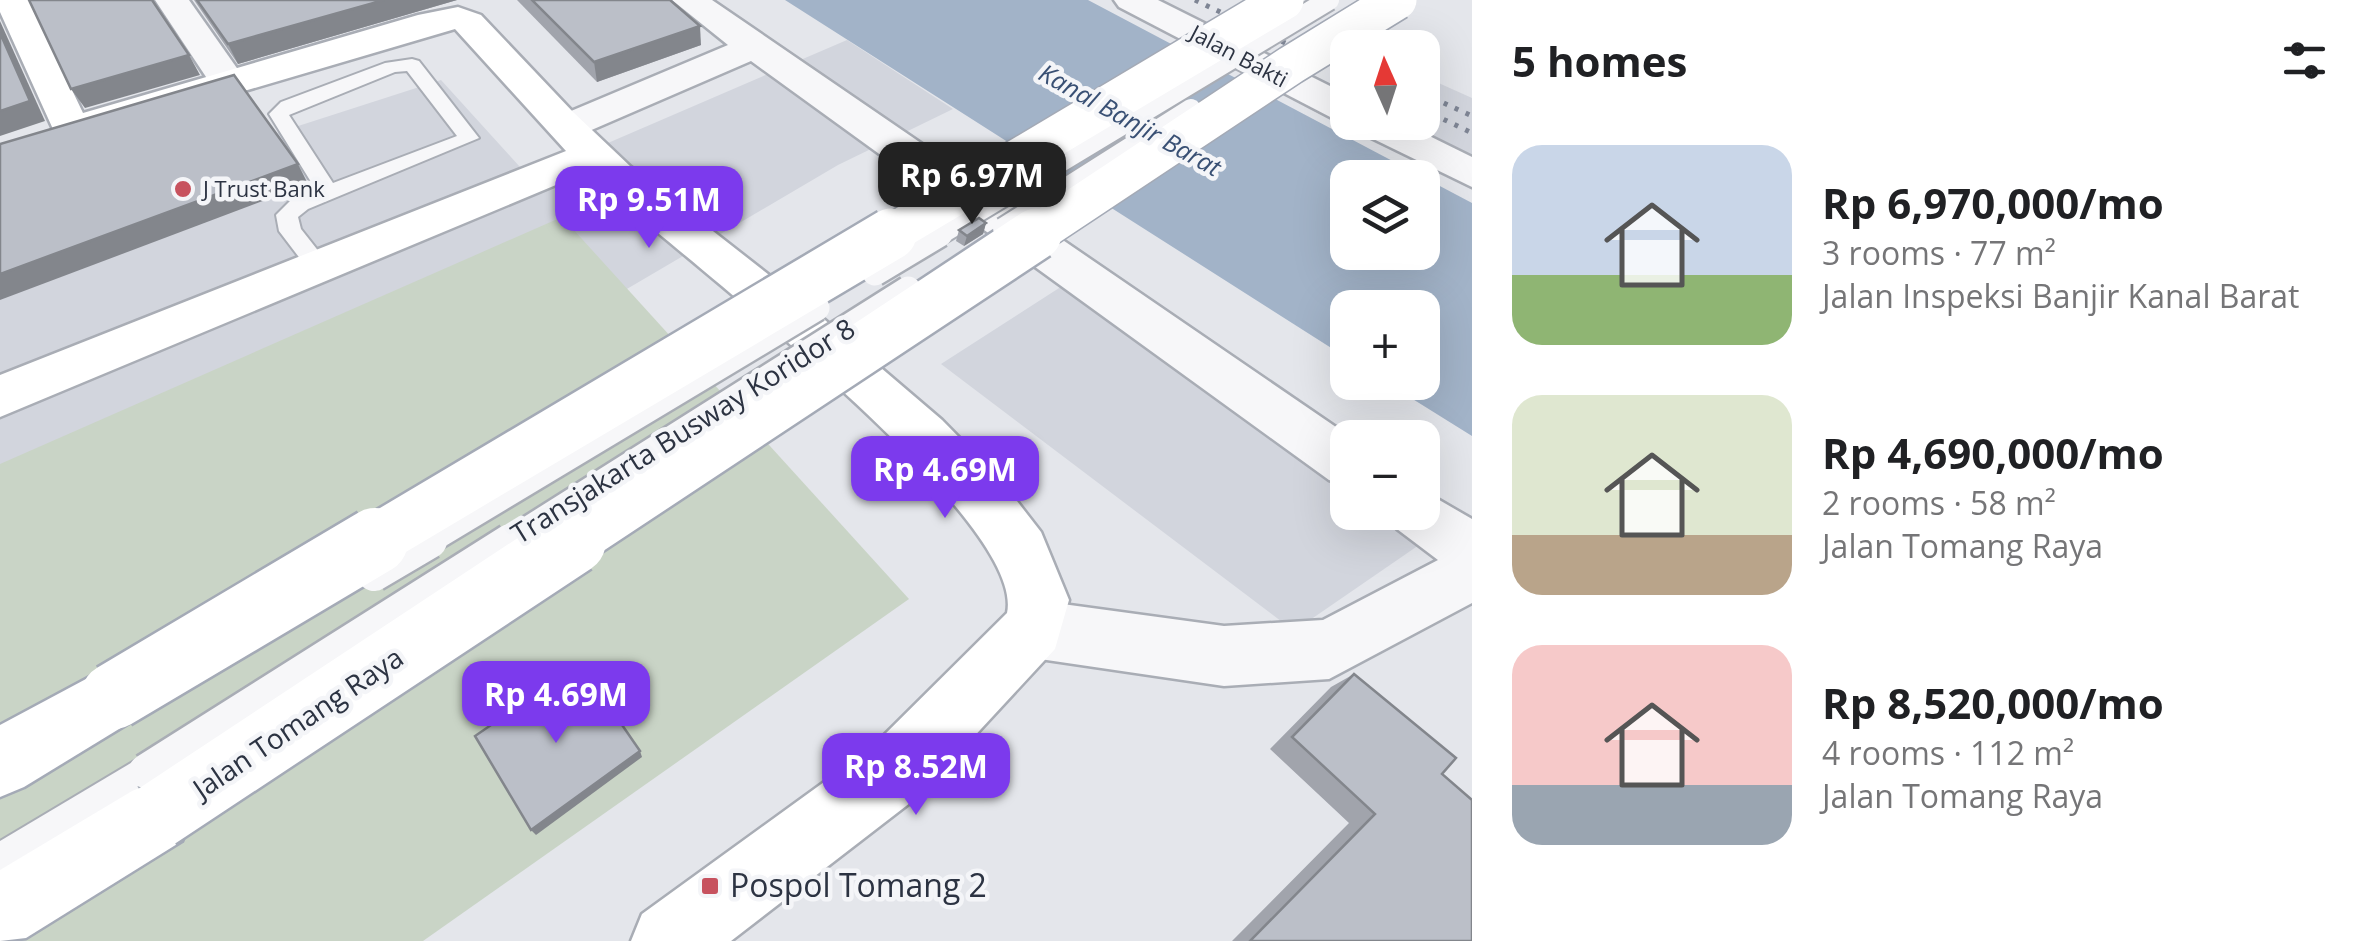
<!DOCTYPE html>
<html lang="en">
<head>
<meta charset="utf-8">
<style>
  body { margin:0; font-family:"Open Sans",sans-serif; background:#f6f6f6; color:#202124; height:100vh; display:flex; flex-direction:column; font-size:38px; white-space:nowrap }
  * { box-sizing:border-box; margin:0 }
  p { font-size:32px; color:#757577 }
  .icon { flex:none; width:55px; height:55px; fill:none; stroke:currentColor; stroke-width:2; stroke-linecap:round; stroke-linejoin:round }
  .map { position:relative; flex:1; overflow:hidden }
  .details { display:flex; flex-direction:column; background:#fff; width:900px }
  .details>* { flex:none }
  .needle { width:65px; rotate:357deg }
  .tools { position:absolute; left:1330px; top:30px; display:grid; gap:20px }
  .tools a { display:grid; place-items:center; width:110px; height:110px; border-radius:20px; background:#fff; box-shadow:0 10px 40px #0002; font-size:50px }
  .price { position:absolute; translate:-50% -85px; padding:0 22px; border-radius:20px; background:#7c3aed; color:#fff; font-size:32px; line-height:65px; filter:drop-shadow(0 2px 5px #0008) }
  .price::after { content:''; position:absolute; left:50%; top:60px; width:30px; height:22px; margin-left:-15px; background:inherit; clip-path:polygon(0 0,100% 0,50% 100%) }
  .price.current { background:#222; color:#fff }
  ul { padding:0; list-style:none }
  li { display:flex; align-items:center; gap:30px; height:250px; padding:0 40px }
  li span { display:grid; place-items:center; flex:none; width:280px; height:200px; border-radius:30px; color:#555 }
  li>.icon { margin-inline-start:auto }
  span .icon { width:120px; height:120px; fill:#fffc; stroke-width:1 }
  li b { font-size:42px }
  h2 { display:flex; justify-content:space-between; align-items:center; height:120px; padding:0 40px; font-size:42px }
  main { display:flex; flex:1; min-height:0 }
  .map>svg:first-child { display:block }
</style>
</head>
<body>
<main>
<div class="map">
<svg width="1472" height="941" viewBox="0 0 1472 941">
  <rect width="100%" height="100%" fill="#e4e6eb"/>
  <!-- built -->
  <g fill="#d2d5dd">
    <polygon points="847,40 953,109 838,165 523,350 0,614 0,222 441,80 529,177"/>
    <polygon points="1423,76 1472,98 1472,165 1385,123 1422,122"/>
    <polygon points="1070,281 1347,473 1348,512 1404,513 1435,534 1294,631 941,364"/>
  </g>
  <!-- green -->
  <polygon fill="#c9d4c6" points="562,217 909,599 423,941 0,941 0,464"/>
  <!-- water -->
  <path fill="#a2b3c8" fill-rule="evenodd" d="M785,0H1088L1472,203V436L1387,383L1422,382V308H1348L1347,358ZM1348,178H1422V252H1348Z"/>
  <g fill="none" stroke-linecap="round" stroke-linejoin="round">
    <defs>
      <g id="lane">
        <path d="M412,59L419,61L479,138L308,209L298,217L301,229L331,267L327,273H311L279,231L276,215L292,199L316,190L269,114L281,102L385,63ZM407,71L457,136L333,183L289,115L395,72Z"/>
        <polygon points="146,754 158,759 163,771 158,783 0,880 0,841"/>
      </g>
      <g id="street">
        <polygon points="155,0 189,0 246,81 240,89 227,92 214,89"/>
        <polygon points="672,0 712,0 1352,438 1348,438 1348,486 1329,480 751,61 580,135 566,139 552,135 546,127 552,119 728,45"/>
        <polygon points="1114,0 1158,0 1348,95 1349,122 1334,119 1119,7"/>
        <polygon points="1350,122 1401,122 1472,157 1472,187 1355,130"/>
        <polygon points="1422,490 1472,519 1472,603 1329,679 1224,686 1033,658 1011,649 1002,629 1011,609 1033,600 1224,626 1323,620 1438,560 1397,529 1389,512 1422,512"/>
      </g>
      <path id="secondary" d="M0,0H29L83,113L418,15L458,7L481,15L573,112L631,167L805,303L942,420L999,478L1041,532L1069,600L1055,649L919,796L731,941H631L642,914L871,748L1007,613C1028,515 662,243 587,172L0,417V375L566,151L455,29L85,138L71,141L57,138L0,12Z"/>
      <g id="primary">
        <polygon points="114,664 137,674 146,696 137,718 24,787 0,797 0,725"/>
        <polygon points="157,781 182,791 192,816 182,841 26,938 0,941 0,870 132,791"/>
      </g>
    </defs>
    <!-- lane casing -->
    <use href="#lane" stroke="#a9adb5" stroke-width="4"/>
    <!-- street casing -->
    <use href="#street" stroke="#a9adb5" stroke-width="5"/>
    <!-- secondary casing -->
    <use href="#secondary" stroke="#a9adb5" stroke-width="5"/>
    <!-- primary casing -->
    <use href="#primary" stroke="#a4aab6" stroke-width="5"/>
    <!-- lane -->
    <use href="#lane" fill="#f7f7f9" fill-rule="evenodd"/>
    <!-- street -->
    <use href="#street" fill="#f7f7f9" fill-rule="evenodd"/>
    <!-- secondary -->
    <use href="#secondary" fill="#fff" fill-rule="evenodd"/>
    <!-- primary -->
    <use href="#primary" fill="#fff" fill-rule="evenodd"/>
    <!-- rail -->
    <g stroke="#7e8594" stroke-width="5" stroke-dasharray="4 8" stroke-linecap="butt">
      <polyline points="1195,0 1348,73"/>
      <polyline points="1422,93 1472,116"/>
      <polyline points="1422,109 1472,133"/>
    </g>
    <defs>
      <g id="lane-bridge-far2">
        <polyline points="1003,228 1191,109"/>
        <polyline points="936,237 1329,0"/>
      </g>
      <g id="lane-bridge-far1">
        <polyline points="875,273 940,234"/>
        <polyline points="426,543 817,308"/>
        <polyline points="506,543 908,289"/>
      </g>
      <g id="lane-bridge">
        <polyline points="374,574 430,541"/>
        <polyline points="146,771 510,541"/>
      </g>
      <g id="primary-bridge-far2">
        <polyline points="886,237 1284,0"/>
        <polyline points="1032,237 1291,65 1397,0"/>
      </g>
      <g id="primary-bridge-far1">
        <polyline points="371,543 891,234"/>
        <polyline points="569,543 1036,234"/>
      </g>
      <g id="primary-bridge">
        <polyline points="114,696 375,541"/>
        <polyline points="157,816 573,541"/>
      </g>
    </defs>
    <!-- lane-bridge-far2 casing -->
    <use href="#lane-bridge-far2" stroke="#a9adb5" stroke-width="24" stroke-linecap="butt"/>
    <!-- lane-bridge-far1 casing -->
    <use href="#lane-bridge-far1" stroke="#a9adb5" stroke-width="30" stroke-linecap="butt"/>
    <!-- lane-bridge casing -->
    <use href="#lane-bridge" stroke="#a9adb5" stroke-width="39" stroke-linecap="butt"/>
    <!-- primary-bridge-far2 casing -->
    <use href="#primary-bridge-far2" stroke="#a4aab6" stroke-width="42" stroke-linecap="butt"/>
    <!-- primary-bridge-far1 casing -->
    <use href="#primary-bridge-far1" stroke="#a4aab6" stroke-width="56" stroke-linecap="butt"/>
    <!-- primary-bridge casing -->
    <use href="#primary-bridge" stroke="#a4aab6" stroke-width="71" stroke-linecap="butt"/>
    <!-- lane-bridge-far2 -->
    <use href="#lane-bridge-far2" stroke="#f7f7f9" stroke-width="20"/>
    <!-- lane-bridge-far1 -->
    <use href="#lane-bridge-far1" stroke="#f7f7f9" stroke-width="25"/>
    <!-- lane-bridge -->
    <use href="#lane-bridge" stroke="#f7f7f9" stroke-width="34"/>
    <!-- primary-bridge-far2 -->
    <use href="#primary-bridge-far2" stroke="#fff" stroke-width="39"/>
    <!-- primary-bridge-far1 -->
    <use href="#primary-bridge-far1" stroke="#fff" stroke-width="51"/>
    <!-- primary-bridge -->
    <use href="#primary-bridge" stroke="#fff" stroke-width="66"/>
  </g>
  <!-- wall -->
  <g fill="#a1a4ac">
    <polygon points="194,0 457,0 238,64"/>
    <polygon points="517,0 670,0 701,45 597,82"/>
    <polygon points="986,223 983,234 964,246 956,241 959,230"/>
    <polygon points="1354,674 1442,774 1472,941 1232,941 1349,823 1270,749 1331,687"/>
  </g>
  <!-- shaded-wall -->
  <g fill="#83868c">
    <polygon points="384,0 457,0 238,64 228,44"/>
    <polygon points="0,21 45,121 0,136"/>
    <polygon points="700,26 701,45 597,82 594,62"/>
    <polygon points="189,55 200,75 85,108 71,89"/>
    <polygon points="298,164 308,184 0,300 0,274"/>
    <polygon points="986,223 983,234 964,246 967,236"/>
    <polygon points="640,751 642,757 536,835 531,830"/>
  </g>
  <!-- building -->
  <g fill="#bbbfc8" stroke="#83868c" stroke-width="2.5">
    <polygon points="29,0 152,0 189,55 71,89"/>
    <polygon points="197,0 384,0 228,44"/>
    <polygon points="532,0 670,0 700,26 594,62"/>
    <polygon points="0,33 30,101 0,111"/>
    <polygon points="234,75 298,164 0,274 0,144"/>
    <polygon points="979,218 986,223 967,236 959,230"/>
    <polygon points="580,664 640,751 531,830 475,736"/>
    <polygon points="1354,674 1456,758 1442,774 1472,800 1472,941 1250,941 1375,814 1292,737"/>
  </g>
  <!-- markers -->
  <g fill="#c7525e" stroke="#f4f5f8" stroke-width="4">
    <circle cx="183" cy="189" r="10"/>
    <rect x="700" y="876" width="20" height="20" rx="5"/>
  </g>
  <g text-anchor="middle" stroke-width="9" stroke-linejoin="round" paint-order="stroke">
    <!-- far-street labels -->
    <g font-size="22" fill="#2c3342" stroke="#f4f5f8">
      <text transform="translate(1239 56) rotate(28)" y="8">Jalan Bakti</text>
    </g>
    <!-- far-poi labels -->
    <g font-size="22" fill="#2c3342" stroke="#f4f5f8" text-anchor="start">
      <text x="203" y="197">J Trust Bank</text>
    </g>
    <!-- far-water labels -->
    <g font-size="25" font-style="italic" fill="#395074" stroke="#f4f5f8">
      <text transform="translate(1130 120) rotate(29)" y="9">Kanal Banjir Barat</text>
    </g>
    <!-- street labels -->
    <g font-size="28" fill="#2c3342" stroke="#f4f5f8">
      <text transform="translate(683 431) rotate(-32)" y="10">Transjakarta Busway Koridor 8</text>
      <text transform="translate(298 723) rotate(-34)" y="10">Jalan Tomang Raya</text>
    </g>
    <!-- near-poi labels -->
    <g font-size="32" fill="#2c3342" stroke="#f4f5f8" text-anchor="start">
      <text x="730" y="897">Pospol Tomang 2</text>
    </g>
  </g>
</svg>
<div class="tools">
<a><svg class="needle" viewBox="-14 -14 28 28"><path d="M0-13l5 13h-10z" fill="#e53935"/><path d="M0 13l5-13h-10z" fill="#757577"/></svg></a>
<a><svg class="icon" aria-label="layers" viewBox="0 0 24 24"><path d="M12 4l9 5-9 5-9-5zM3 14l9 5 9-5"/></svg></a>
<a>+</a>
<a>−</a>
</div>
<b class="price current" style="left:972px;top:227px">Rp 6.97M</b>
<b class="price" style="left:649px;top:251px">Rp 9.51M</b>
<b class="price" style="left:945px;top:521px">Rp 4.69M</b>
<b class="price" style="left:556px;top:746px">Rp 4.69M</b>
<b class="price" style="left:916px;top:818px">Rp 8.52M</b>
</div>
<section class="details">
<h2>5 homes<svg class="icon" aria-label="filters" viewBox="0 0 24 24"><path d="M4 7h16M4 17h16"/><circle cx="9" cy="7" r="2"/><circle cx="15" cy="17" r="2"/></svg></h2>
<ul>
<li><span style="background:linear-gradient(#c9d6e8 65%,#8fb573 0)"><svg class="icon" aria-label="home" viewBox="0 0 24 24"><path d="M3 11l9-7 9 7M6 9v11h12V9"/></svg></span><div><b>Rp 6,970,000/mo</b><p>3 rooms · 77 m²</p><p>Jalan Inspeksi Banjir Kanal Barat</p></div></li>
<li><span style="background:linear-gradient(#dfe7d0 70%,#b9a48a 0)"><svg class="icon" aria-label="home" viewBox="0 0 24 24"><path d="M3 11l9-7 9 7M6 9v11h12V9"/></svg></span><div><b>Rp 4,690,000/mo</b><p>2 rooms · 58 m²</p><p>Jalan Tomang Raya</p></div></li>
<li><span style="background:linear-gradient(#f6c9c9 70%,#9aa5b1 0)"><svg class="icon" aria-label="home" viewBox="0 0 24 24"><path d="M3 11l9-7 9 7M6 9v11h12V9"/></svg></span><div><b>Rp 8,520,000/mo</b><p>4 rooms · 112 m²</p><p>Jalan Tomang Raya</p></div></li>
</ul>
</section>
</main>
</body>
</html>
